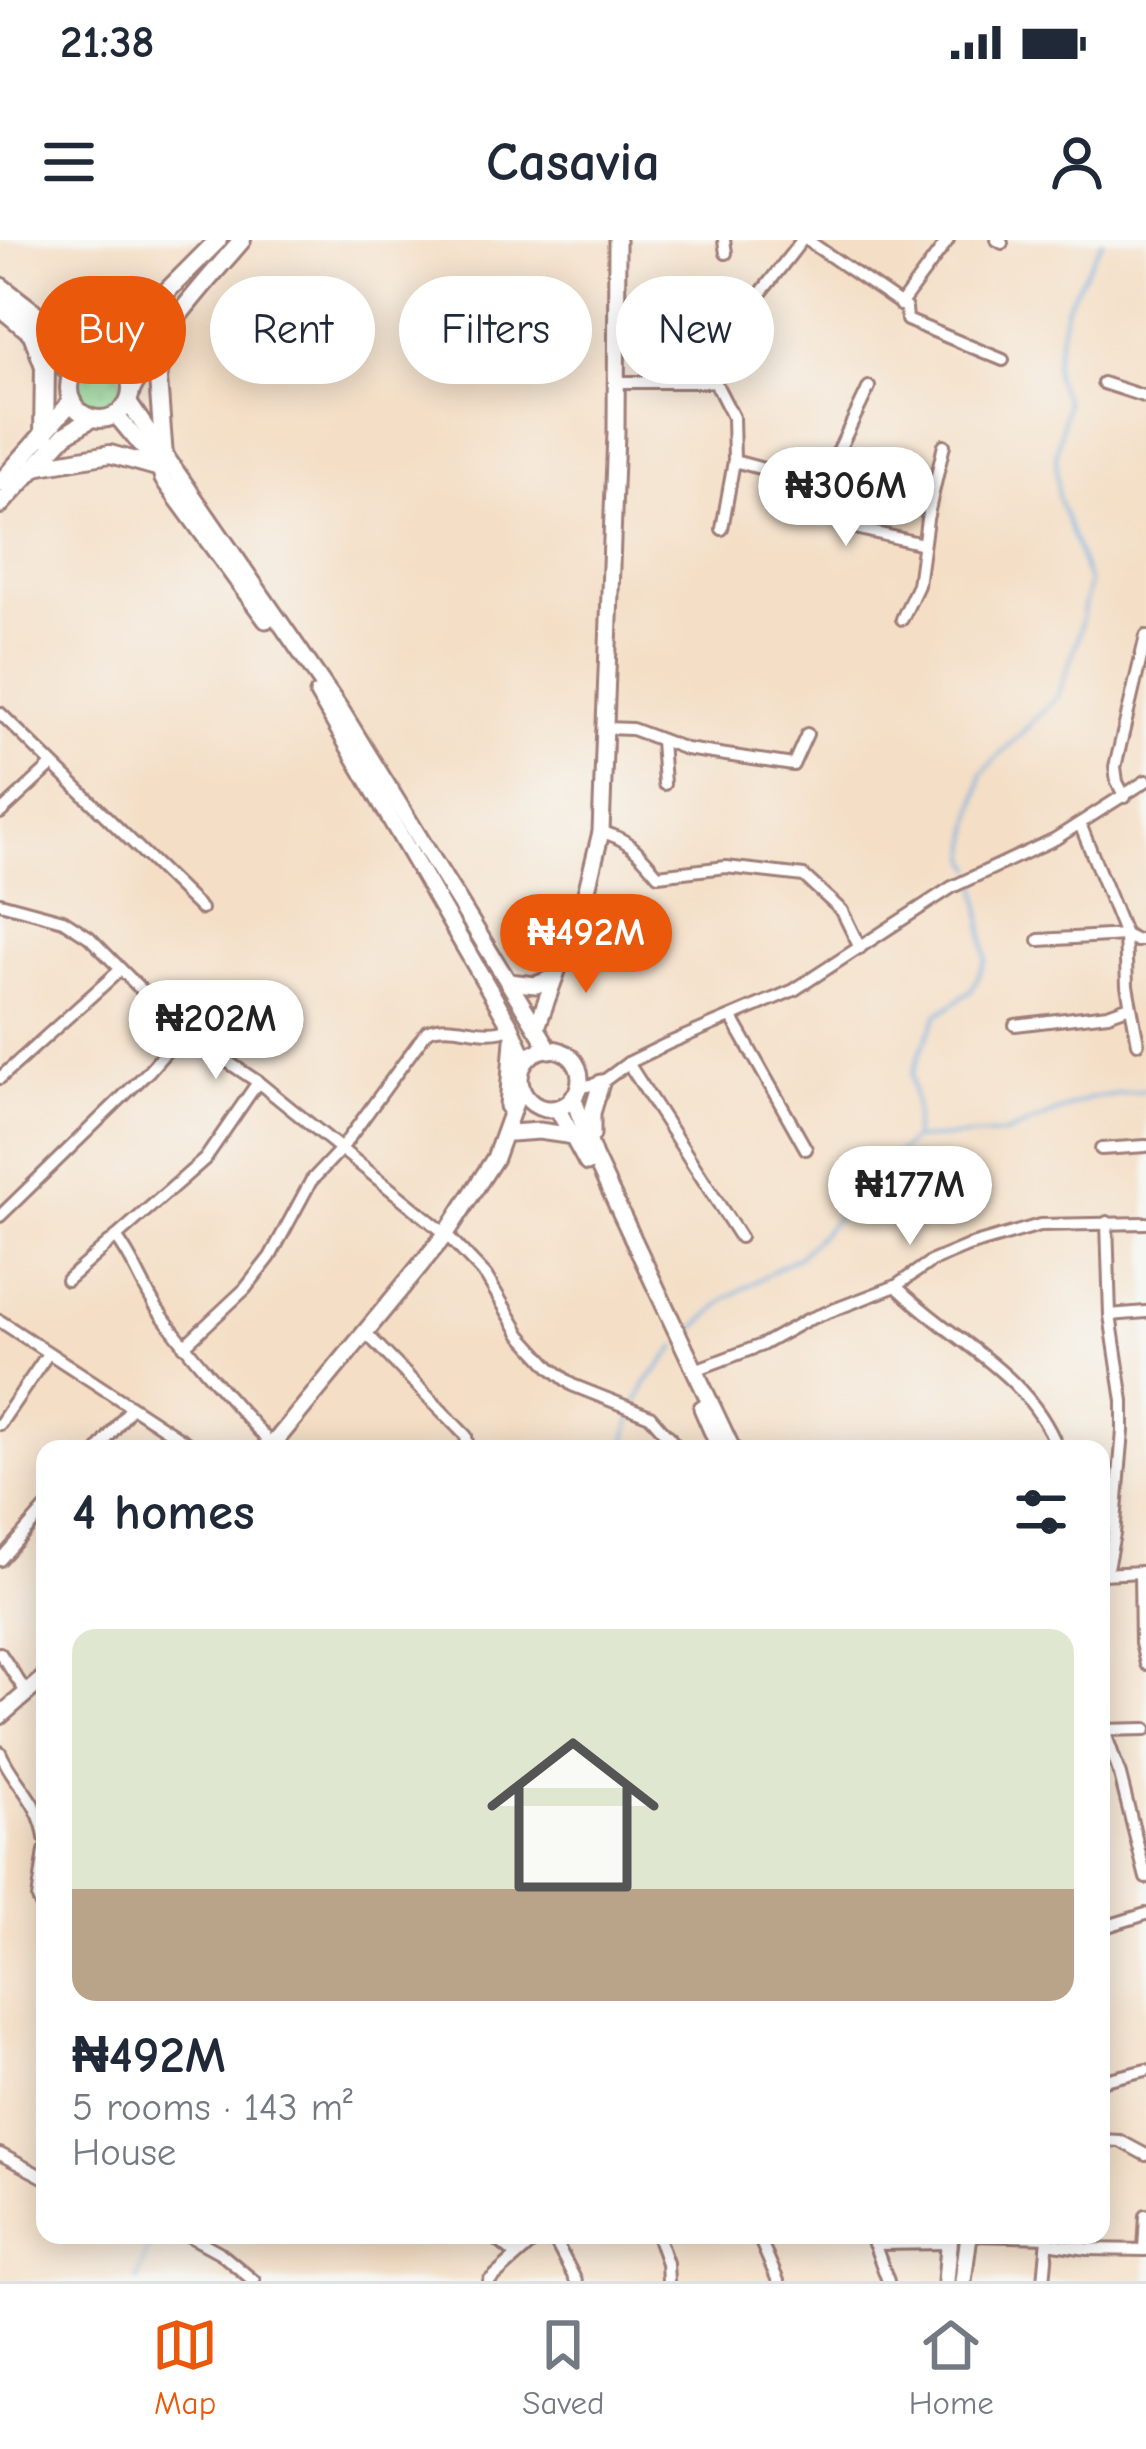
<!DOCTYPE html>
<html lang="en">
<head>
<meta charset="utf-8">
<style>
  body { margin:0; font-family:"Comic Neue",sans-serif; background:#f6f6f7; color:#1f2937; height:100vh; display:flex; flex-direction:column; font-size:45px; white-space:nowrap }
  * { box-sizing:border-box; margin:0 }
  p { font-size:39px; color:#747a83 }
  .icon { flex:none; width:66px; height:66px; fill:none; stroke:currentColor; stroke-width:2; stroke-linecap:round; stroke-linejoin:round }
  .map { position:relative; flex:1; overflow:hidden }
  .side { position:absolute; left:36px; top:1200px; width:1074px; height:804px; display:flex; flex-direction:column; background:#fff; border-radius:24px; box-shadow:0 6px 30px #0003 }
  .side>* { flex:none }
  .hud { position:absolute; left:36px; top:36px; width:1074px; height:108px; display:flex; gap:24px }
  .price { position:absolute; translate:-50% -102px; padding:0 27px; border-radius:42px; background:#fff; color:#222; font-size:39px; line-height:78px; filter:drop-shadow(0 3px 6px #0008) }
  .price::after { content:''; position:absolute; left:50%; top:72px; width:36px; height:27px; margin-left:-18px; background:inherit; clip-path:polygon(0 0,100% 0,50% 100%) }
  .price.active { background:#ea580c; color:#fff }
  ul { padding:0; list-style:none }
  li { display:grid; align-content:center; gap:24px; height:636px; padding:0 36px }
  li+li { border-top:3px solid #e0e1e3 }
  li span { display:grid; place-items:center; height:372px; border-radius:24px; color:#555 }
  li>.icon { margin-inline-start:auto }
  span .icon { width:216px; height:216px; fill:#fffc; stroke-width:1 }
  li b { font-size:51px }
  h2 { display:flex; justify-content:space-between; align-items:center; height:144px; padding:0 36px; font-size:51px }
  .tag { padding:0 42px; border-radius:54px; background:#fff; box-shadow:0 6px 30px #0003; font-size:42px; line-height:108px }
  .tag.active { background:#ea580c; color:#fff }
  .status { display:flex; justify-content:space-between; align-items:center; height:84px; padding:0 60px; background:#fff; direction:ltr }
  .status svg { height:33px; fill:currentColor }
  header { display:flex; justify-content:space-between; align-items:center; height:156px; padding:0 36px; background:#fff; font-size:54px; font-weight:800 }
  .tabs { display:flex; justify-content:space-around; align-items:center; height:168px; border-top:3px solid #e0e1e3; background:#fff; font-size:33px; color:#747a83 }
  .tabs a { display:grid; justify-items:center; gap:6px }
  .tabs .active { color:#ea580c }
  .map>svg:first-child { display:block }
</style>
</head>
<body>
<div class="status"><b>21:38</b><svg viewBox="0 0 49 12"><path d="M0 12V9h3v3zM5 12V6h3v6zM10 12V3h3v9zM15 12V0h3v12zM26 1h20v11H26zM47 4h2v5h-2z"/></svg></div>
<header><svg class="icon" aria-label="menu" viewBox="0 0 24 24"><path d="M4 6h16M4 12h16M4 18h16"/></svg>Casavia<svg class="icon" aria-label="person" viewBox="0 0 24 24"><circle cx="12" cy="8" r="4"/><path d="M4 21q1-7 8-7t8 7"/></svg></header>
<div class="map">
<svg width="1146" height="2041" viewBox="0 0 1146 2041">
  <defs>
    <pattern id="grass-dots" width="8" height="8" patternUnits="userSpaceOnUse" patternTransform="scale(3)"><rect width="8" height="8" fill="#90d893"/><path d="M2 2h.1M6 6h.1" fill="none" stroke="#7eb97f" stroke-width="1.8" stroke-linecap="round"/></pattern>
  </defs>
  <rect width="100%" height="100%" fill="#f6f6f2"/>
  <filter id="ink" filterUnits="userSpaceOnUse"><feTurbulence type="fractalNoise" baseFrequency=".00833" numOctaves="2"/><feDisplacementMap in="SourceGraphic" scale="24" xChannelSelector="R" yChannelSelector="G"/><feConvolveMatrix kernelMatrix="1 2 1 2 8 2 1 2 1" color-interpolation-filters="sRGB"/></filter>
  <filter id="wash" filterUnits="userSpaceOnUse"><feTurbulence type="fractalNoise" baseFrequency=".004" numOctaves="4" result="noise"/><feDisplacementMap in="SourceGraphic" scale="48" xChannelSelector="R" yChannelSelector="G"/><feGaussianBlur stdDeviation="2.7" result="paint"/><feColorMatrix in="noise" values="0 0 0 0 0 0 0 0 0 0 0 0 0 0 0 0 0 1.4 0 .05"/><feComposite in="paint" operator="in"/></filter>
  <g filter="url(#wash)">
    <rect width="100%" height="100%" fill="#f4dec5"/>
    <!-- grass -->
    <circle fill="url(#grass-dots)" stroke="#6d7c5f" stroke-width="3" cx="100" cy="150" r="25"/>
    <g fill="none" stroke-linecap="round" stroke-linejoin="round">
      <!-- stream -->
      <g stroke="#6dade0" stroke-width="3">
        <polyline points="974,629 969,618 971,590 982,533 1058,456 1078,399 1089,342 1058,257 1056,215 1066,164 1055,136 1055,123 1066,67 1103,0"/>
        <polyline points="916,899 1005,894 1090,858 1146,850"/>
        <polyline points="685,1098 727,1058 799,1016 839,976 862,946 913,899 916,872 912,835 920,813 937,775 971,751 986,720 977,638"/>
        <polyline points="636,1165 646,1143 678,1105"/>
        <polyline points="624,1209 632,1174"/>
        <polyline points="137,2041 152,1995"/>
      </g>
    </g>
  </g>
  <g filter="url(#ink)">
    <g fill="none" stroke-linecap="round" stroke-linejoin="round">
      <defs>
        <g id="street">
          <polyline points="724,0 726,13"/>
          <polyline points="807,0 906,68 907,80 1003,120"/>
          <polyline points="997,0 1002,3"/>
          <polyline points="900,65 948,0"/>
          <polyline points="617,142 715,142"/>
          <polyline points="715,142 746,72 802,0"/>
          <polyline points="715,142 733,177 734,221 722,289"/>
          <polyline points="1103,143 1146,157"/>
          <polyline points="869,147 825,239 832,247 834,274 855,288 923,304"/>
          <polyline points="734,221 782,234 825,239"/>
          <polyline points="902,379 918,345 927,279 944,205"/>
          <polyline points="0,473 201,669"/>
          <polyline points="606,488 632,489 686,509 793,525 807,494"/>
          <polyline points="661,500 664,544"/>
          <polyline points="1125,557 1117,542 1115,527 1146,396"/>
          <polyline points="0,573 52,525"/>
          <polyline points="1080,584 1125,695 1127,746 1138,803"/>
          <path d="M601,592C629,598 640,614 658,635L726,627L804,636L842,671L860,708"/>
          <polyline points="0,663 63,680 89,697 183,792 258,842 446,994 486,1036 521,1095 550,1127 572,1145 650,1176 679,1209"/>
          <polyline points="1039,700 1125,695 1137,701 1146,698"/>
          <polyline points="732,778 806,909"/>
          <polyline points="1015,785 1108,774 1130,766"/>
          <polyline points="628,823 740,997"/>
          <polyline points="0,838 120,730"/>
          <polyline points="581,847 601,843 628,823 667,804 794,750 952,647 1055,599 1146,541"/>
          <polyline points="1101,909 1146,906"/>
          <polyline points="0,976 149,831 183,792"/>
          <path d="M116,997C134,1020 142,1046 158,1070C192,1118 232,1161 272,1205"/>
          <polyline points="67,1040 205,919 258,842"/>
          <path d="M896,1046C952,1102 1027,1130 1058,1209"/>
          <polyline points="1110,1075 1146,1072"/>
          <polyline points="0,1081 196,1209"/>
          <polyline points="366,1093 466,1196 467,1203 462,1209"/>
          <path d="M184,1106L245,1049L270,1017L311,941L341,909L427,791C453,779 484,801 511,787"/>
          <polyline points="695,1130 762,1105 807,1080 896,1046 930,1022 968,1006 1040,985 1146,983"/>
          <polyline points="0,1184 47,1115"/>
          <polyline points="99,1209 131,1168"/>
          <polyline points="652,1209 669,1196"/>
          <polyline points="0,1320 45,1269"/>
          <polyline points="1140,1332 1141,1403 1146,1424"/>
          <polyline points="1106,1333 1114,1294 1123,1191 1123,1161 1110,1075 1107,982"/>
          <polyline points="1101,1334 1143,1332"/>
          <polyline points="0,1413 26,1452"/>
          <polyline points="1101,1490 1146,1489"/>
          <polyline points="1104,1490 1120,1535 1146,1638"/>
          <path d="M0,1512C13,1543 41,1562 45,1598"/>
          <polyline points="45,1611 38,1659 45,1673"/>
          <polyline points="1101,1688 1146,1674"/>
          <polyline points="1101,1841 1146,1830"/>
          <polyline points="1101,1900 1120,1901 1146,1915"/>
          <polyline points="0,1914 45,1938"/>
          <polyline points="188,1995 219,2012 254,2041"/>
          <polyline points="492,1995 516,2015"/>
          <polyline points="552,1995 576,2041"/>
          <polyline points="657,1995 667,2023 668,2041"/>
          <polyline points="758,1995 778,2041"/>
          <polyline points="871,1995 888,2041"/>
          <polyline points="970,1995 1048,1997"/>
          <polyline points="1048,2003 1087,2009 1146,2010"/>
          <polyline points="874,2004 950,2003"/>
          <polyline points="1144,2010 1146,1975"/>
          <polyline points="489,2041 541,1995"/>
          <polyline points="1044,2041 1048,1998"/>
        </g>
        <g id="secondary">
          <polyline points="128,162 342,472 550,810"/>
          <polyline points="116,175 160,228 163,239 266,380"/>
          <polyline points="318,454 511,787 526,821"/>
          <polyline points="509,742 536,745 555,737"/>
          <polyline points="537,787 563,714 577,690 601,592 616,193 617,0"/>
          <circle cx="550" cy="839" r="30"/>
          <polyline points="573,857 594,916 732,1209"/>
          <polyline points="508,866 513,800"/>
          <polyline points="557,868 587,923"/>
          <polyline points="511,893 539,891 574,896"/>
          <polyline points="592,895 592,873 601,843"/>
          <polyline points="702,1168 720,1209"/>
          <polyline points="269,1209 446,994 495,918 521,846"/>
          <polyline points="0,1476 45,1437"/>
          <polyline points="946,2041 950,1995"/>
          <polyline points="963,2041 969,1995"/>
        </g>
        <g id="primary">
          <circle cx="100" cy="148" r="31"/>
          <polyline points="101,117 218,0"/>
          <path d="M132,149C160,91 201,48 242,0"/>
          <polyline points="164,217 158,139 167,93"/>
          <polyline points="34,227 110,214 160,228"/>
          <polyline points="0,243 72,161"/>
          <polyline points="0,265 65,195 92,178"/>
        </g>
        <g id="highway">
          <polyline points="0,47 92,118"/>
          <polyline points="0,66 45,103 72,134"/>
          <path d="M40,80C81,95 113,84 153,69"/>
          <polyline points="33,94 45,126 44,196"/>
        </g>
      </defs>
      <!-- street casing -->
      <use href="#street" stroke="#9f7e78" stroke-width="16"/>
      <!-- secondary casing -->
      <use href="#secondary" stroke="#9f7e78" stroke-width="21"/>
      <!-- primary casing -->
      <use href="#primary" stroke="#9f7e78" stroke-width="22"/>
      <!-- highway casing -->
      <use href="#highway" stroke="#9f7e78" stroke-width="24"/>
      <!-- street -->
      <use href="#street" stroke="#fff" stroke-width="10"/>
      <!-- secondary -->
      <use href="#secondary" stroke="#fff" stroke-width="15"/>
      <!-- primary -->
      <use href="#primary" stroke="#fff" stroke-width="16"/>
      <!-- highway -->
      <use href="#highway" stroke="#fff" stroke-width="18"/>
    </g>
  </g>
</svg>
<b class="price" style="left:846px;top:309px">₦306M</b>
<b class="price active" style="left:586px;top:756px">₦492M</b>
<b class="price" style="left:216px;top:842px">₦202M</b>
<b class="price" style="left:910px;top:1008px">₦177M</b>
<div class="hud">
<a class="tag active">Buy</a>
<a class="tag">Rent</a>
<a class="tag">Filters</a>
<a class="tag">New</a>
</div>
<section class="side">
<h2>4 homes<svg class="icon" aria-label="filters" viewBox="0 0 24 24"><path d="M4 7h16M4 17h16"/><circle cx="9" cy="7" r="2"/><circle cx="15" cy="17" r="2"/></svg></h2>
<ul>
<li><span style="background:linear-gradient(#dfe7d0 70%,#b9a48a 0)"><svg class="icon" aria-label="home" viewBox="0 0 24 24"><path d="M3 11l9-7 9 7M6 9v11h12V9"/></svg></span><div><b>₦492M</b><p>5 rooms · 143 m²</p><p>House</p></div></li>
</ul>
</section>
</div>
<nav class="tabs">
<a class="active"><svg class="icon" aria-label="map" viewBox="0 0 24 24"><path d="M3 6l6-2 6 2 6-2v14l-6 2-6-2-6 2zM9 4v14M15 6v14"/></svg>Map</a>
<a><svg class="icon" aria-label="saved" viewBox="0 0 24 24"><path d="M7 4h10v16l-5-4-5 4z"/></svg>Saved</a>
<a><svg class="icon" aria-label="home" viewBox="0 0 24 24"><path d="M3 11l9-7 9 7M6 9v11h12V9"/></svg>Home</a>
</nav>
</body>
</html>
